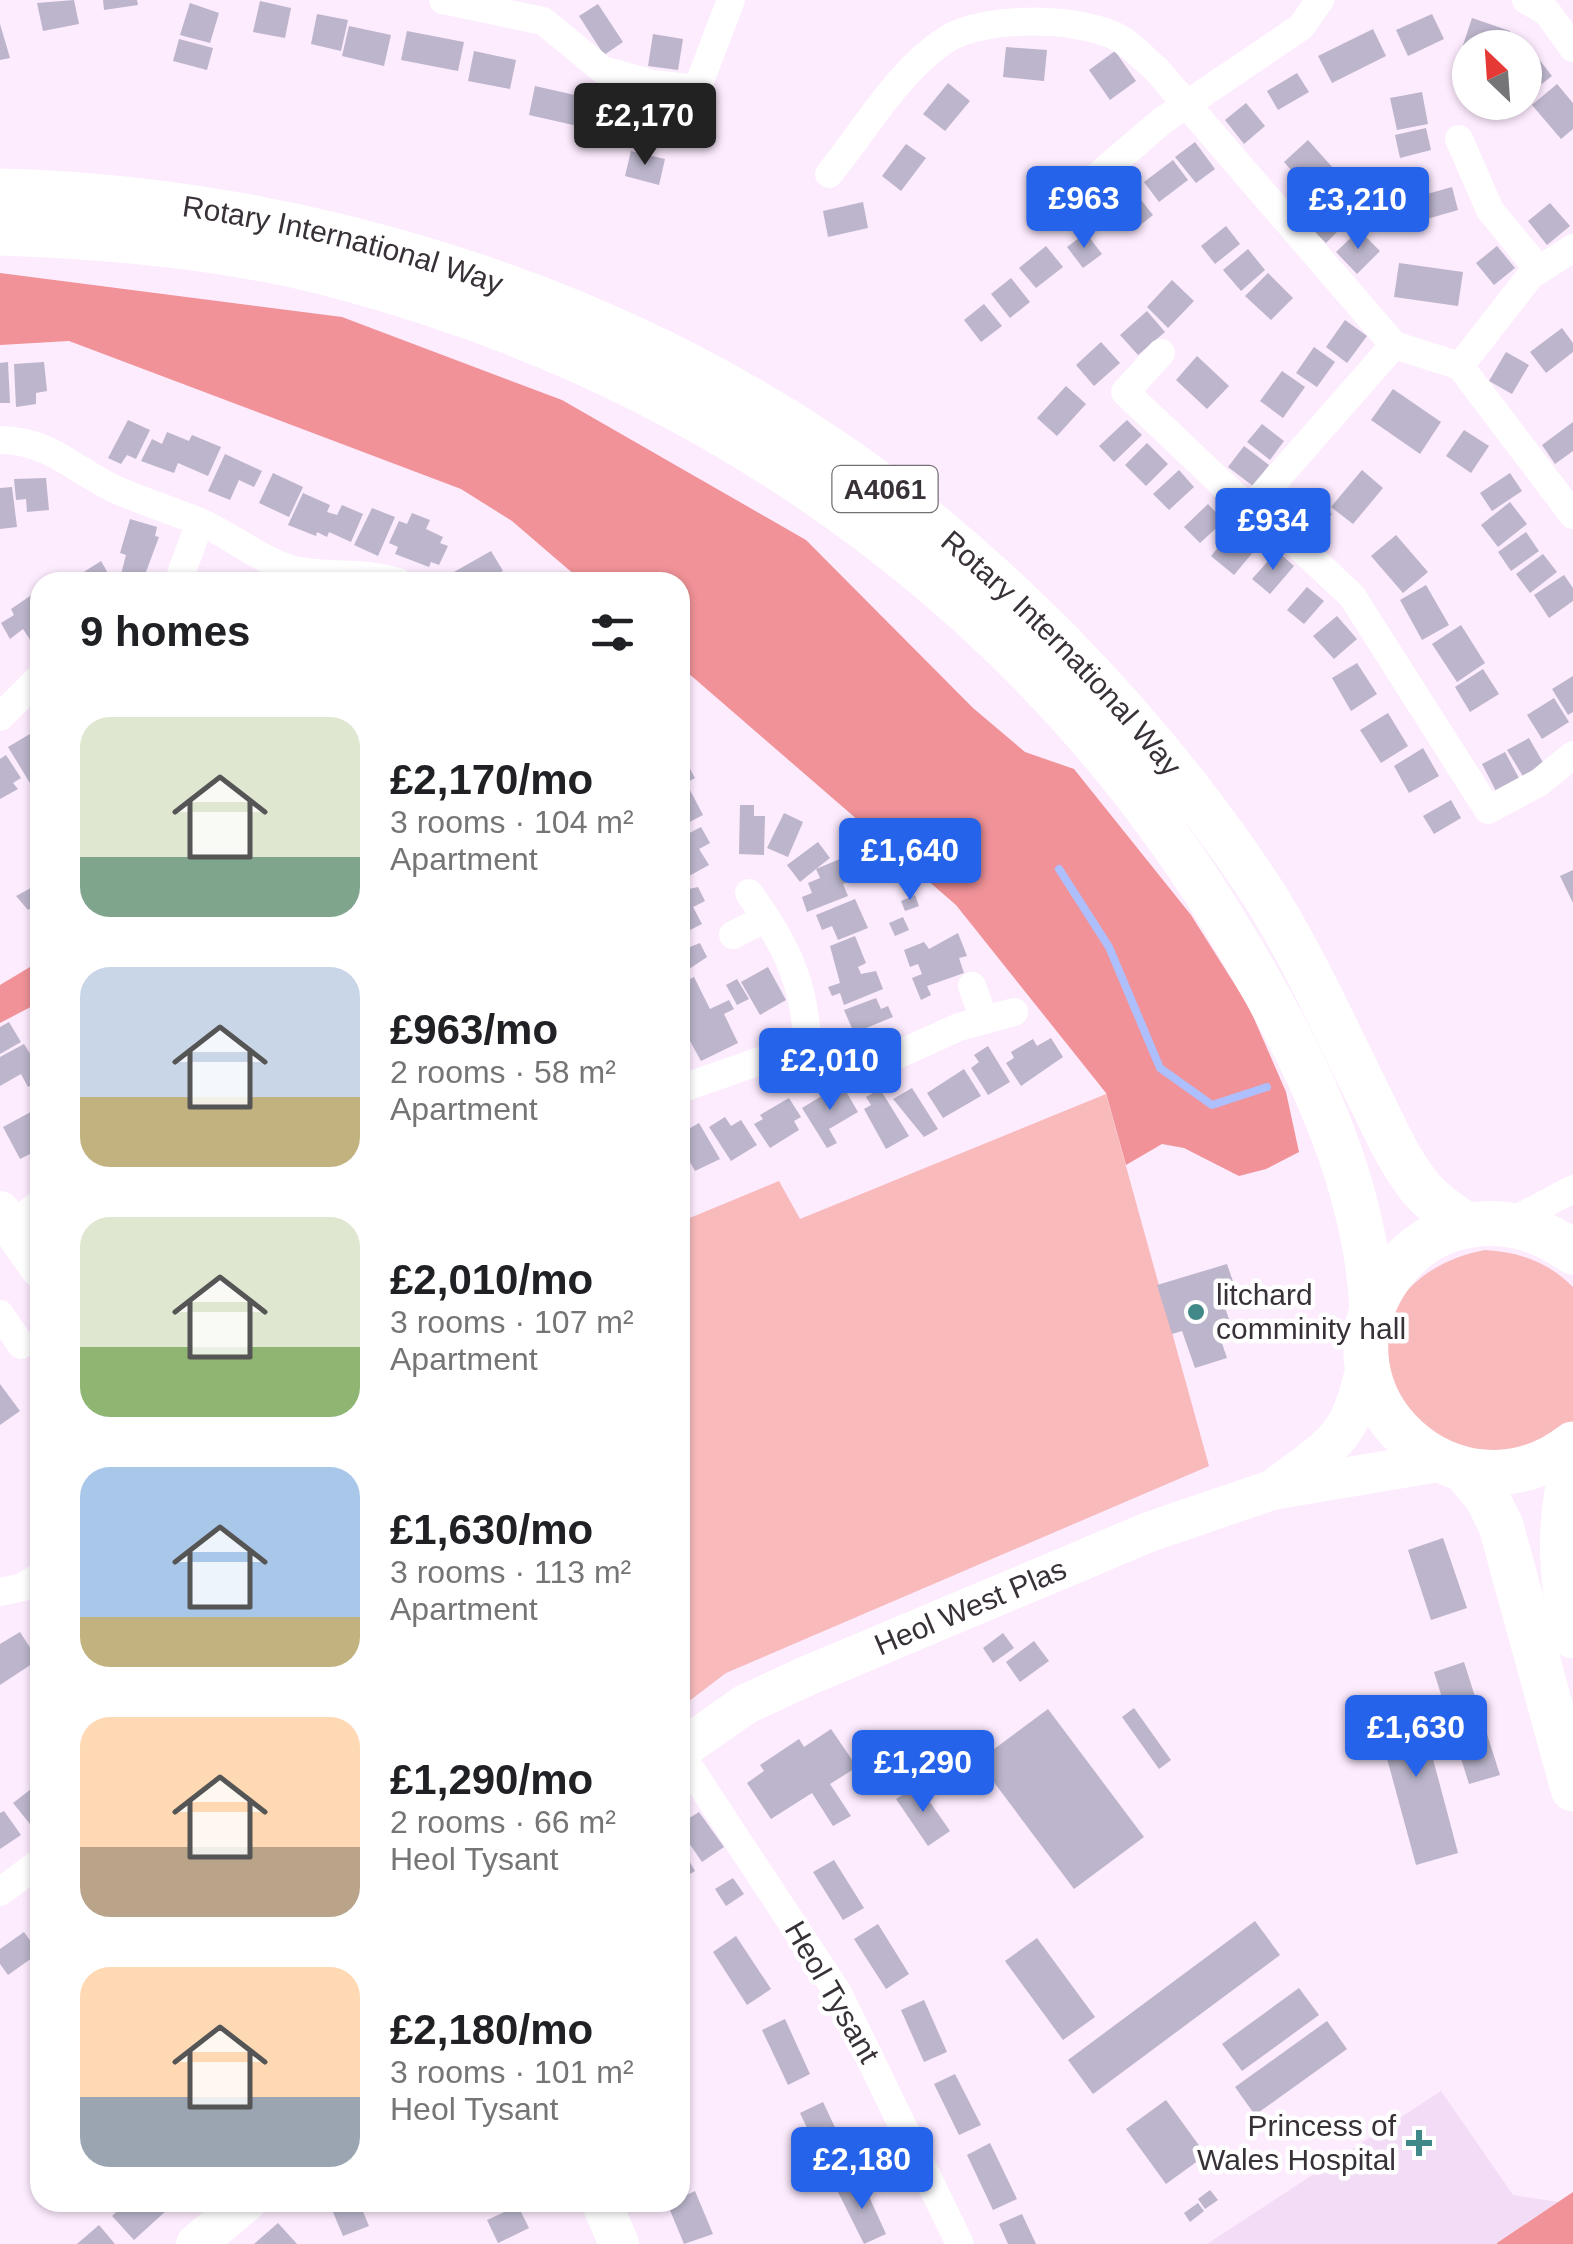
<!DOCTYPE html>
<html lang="en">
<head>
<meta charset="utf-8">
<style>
  body { margin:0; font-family:Helvetica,sans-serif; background:#f6f6f6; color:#202124; height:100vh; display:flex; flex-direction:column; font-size:38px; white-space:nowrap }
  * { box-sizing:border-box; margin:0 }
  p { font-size:32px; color:#757577 }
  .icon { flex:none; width:55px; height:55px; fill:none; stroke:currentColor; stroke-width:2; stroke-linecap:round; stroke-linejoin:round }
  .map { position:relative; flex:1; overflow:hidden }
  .panel { position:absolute; left:30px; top:572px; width:660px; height:1640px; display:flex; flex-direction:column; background:#fff; border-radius:30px; box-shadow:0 2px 8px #0004 }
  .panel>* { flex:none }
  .needle { width:65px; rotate:335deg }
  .tools { position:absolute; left:1452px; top:30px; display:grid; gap:20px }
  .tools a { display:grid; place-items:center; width:90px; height:90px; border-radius:50%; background:#fff; box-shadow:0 2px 8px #0004; font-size:50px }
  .price { position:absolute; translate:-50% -85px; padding:0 22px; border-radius:10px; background:#2563eb; color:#fff; font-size:32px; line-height:65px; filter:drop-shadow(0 2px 5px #0008) }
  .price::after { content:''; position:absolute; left:50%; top:60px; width:30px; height:22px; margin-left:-15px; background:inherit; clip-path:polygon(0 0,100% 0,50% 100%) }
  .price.on { background:#222; color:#fff }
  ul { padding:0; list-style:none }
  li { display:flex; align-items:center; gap:30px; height:250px; padding:0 50px }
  li span { display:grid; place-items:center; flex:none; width:280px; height:200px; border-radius:30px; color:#555 }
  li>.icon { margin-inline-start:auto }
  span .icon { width:120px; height:120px; fill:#fffc; stroke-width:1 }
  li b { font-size:42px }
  h2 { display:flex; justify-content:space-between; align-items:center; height:120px; padding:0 50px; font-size:42px }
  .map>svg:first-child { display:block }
</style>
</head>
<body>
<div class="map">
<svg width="1573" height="2244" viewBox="0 0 1573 2244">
  <rect width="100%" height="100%" fill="#fdebfe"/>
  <!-- built -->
  <polygon fill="#f3dcf5" points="1441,2091 1513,2195 1558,2202 1573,2244 1207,2244"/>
  <!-- green -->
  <g fill="#f9babc">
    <polygon points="1106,1094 1209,1466 726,1673 680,1708 680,1222 779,1181 800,1219"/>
    <path d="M1485,1250C1520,1252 1548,1262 1573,1287V1426L1552,1446L1460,1460L1391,1395C1390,1377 1386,1357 1387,1339C1390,1288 1440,1258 1485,1250Z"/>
  </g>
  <!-- forest -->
  <g fill="#f09297">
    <polygon points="0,273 342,317 562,400 806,540 973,708 1025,752 1074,769 1191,915 1249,1007 1286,1092 1299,1152 1266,1169 1239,1176 1184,1148 1162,1144 1126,1165 1106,1093 956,905 680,666 680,582 583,582 512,521 461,489 69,341 0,345"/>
    <polygon points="40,961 40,1002 0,1023 0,985"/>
    <polygon points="1573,2192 1573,2244 1497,2244 1497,2243"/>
  </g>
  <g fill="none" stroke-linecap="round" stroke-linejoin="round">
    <!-- stream -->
    <polyline stroke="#aebffd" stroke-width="8" points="1059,869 1109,947 1160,1068 1212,1105 1267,1087"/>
  </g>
  <!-- building -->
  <g fill="#bcb5cc">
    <polygon points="74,0 79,24 43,31 37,3"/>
    <polygon points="103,0 137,0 138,5 104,10"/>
    <polygon points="260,1 291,8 285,38 253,32"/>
    <polygon points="190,3 219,13 210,43 180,35"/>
    <polygon points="598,4 623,42 604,55 579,16"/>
    <polygon points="317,14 348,20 341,51 311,44"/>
    <polygon points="1432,14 1444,39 1408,56 1396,30"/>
    <polygon points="1472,18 1510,31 1504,48 1463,45"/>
    <polygon points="0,24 10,58 0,60"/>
    <polygon points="349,26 391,35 384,66 342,56"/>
    <polygon points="1373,29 1386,56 1332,83 1318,56"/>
    <polygon points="407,31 464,42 458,71 401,60"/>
    <polygon points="653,34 683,39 678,70 648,66"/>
    <polygon points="179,39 213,48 207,70 173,61"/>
    <polygon points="1006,47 1047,50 1044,81 1003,77"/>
    <polygon points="474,51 516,60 510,89 468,81"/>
    <polygon points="1115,51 1136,81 1110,100 1089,70"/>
    <polygon points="1534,53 1552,76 1525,97 1525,60"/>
    <polygon points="1297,73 1309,92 1278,110 1267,91"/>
    <polygon points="948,83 970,101 945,131 923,114"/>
    <polygon points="1557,84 1573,103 1573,129 1561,139 1532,105"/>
    <polygon points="535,86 588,98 582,127 529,115"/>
    <polygon points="1422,92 1428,124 1397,130 1390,98"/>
    <polygon points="1246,103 1265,126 1244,144 1225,120"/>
    <polygon points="641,107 672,116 663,147 632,138"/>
    <polygon points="1426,128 1431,150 1400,158 1395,135"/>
    <polygon points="1308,140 1333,168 1309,190 1284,162"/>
    <polygon points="1195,142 1215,169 1196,183 1175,157"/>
    <polygon points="906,144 926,158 901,191 882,176"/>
    <polygon points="631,151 665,159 659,185 625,176"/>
    <polygon points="1173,160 1188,180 1159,202 1144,182"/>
    <polygon points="1452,187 1458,210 1427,219 1420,196"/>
    <polygon points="1133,190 1153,215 1133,231 1113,205"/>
    <polygon points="1327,198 1349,220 1326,243 1304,221"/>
    <polygon points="863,202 868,228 828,237 823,211"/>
    <polygon points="1550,203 1570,226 1547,245 1528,221"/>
    <polygon points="1226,226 1240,244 1215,264 1201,246"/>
    <polygon points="1359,230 1380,251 1357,274 1336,252"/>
    <polygon points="1086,233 1102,254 1083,268 1067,247"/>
    <polygon points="1046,246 1063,267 1036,288 1019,268"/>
    <polygon points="1497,246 1515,268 1494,285 1476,263"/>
    <polygon points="1248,249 1265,270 1241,291 1223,270"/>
    <polygon points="1399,263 1463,272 1458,306 1394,297"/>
    <polygon points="1268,273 1293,298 1271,320 1245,296"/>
    <polygon points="1011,278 1030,302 1010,318 991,294"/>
    <polygon points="1172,280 1194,301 1168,328 1147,307"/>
    <polygon points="984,304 1002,326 981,342 964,320"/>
    <polygon points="1147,311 1165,332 1138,355 1120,335"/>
    <polygon points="1345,320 1367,336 1347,363 1326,347"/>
    <polygon points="1562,328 1573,343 1573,352 1546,373 1530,352"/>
    <polygon points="1101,342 1120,363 1094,386 1076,365"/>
    <polygon points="1314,347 1335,362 1317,387 1296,373"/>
    <polygon points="1506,352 1529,365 1512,394 1489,381"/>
    <polygon points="1197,356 1229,386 1207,409 1176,380"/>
    <polygon points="8,362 10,403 0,403 0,363"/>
    <polygon points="44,362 47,391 36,393 36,404 16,407 14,364"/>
    <polygon points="1282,371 1305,387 1283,418 1260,401"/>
    <polygon points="1066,386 1086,404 1057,436 1037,418"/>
    <polygon points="1393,389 1441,422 1420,454 1371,420"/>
    <polygon points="128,420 150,430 136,459 127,455 121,464 108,458"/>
    <polygon points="1127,420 1142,435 1114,462 1099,446"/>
    <polygon points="1573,422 1573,451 1555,464 1542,445"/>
    <polygon points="1262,424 1284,441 1270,460 1247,442"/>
    <polygon points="1464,430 1489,446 1471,473 1446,456"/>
    <polygon points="167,432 189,441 192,435 221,447 208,476 178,463 174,473 141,461 152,439 162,444"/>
    <polygon points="1147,443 1168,464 1146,486 1125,465"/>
    <polygon points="1244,446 1269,465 1253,486 1228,467"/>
    <polygon points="225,454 262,471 254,487 239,480 230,500 208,491"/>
    <polygon points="1179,470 1194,487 1169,510 1153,494"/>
    <polygon points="1362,470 1383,488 1353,524 1331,507"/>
    <polygon points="273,473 303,487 289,517 259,503"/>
    <polygon points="1510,473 1522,491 1492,511 1480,493"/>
    <polygon points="46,478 49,510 27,512 26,499 16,500 14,479"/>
    <polygon points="12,487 17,527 0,529 0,488"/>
    <polygon points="303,493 330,505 327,512 337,515 342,505 363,514 351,542 329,532 327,537 317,532 316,536 288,525"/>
    <polygon points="1306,493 1332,514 1316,532 1291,512"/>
    <polygon points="1510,502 1527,524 1498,547 1481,525"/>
    <polygon points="1208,504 1224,521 1200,543 1184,527"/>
    <polygon points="372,508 395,517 378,556 354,545"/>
    <polygon points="412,513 430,520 426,529 443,537 440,543 448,546 439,565 431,562 429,567 395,554 398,547 389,543 399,521 407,524"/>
    <polygon points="130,519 157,527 155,536 159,537 143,580 121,574 126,555 120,553"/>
    <polygon points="1235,526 1259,545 1234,575 1211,556"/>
    <polygon points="1526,532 1539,551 1511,571 1498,552"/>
    <polygon points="1396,535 1428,572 1403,593 1371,556"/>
    <polygon points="491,551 503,571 483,582 460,582 454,572"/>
    <polygon points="1277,551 1294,566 1270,594 1252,579"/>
    <polygon points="1543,554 1557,572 1530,593 1516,574"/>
    <polygon points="101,561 113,582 83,582 79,575"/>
    <polygon points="1564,575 1573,588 1573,601 1549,618 1534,595"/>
    <polygon points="1426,585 1449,625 1422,640 1400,600"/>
    <polygon points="1307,587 1324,601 1304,624 1287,610"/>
    <polygon points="33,594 40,605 40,640 33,644 23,629 10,639 1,623 14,615 11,609"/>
    <polygon points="1337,616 1357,639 1334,659 1313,636"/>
    <polygon points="1461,625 1485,663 1457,682 1432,644"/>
    <polygon points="1357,663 1377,694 1351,711 1332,678"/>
    <polygon points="1483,669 1499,694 1470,712 1455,687"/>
    <polygon points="1573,676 1573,712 1568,715 1552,689"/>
    <polygon points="1554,698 1569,722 1542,739 1527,715"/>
    <polygon points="1388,713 1408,746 1381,763 1360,730"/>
    <polygon points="40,728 40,784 33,788 8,747"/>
    <polygon points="1529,738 1545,766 1524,778 1507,750"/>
    <polygon points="1423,748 1439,776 1409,793 1394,766"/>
    <polygon points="1505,752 1520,780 1497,793 1482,764"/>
    <polygon points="6,755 21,778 13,783 18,789 0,799 0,759"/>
    <polygon points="684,758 695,778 680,786 680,759"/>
    <polygon points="690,790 703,815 680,827 680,796"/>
    <polygon points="1451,800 1461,818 1434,834 1423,816"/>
    <polygon points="740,805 754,805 754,816 765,816 764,855 739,854"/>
    <polygon points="784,813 803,822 788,857 767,848"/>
    <polygon points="701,827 710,843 699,849 709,865 680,881 680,838"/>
    <polygon points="818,842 830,858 816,869 852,854 862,877 843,884 848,896 807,912 802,897 812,893 808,883 820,878 816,869 800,882 787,865"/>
    <polygon points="1573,870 1573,903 1560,876"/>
    <polygon points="40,883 40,902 28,910 16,896"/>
    <polygon points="698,887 705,901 693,907 702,924 680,935 680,891"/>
    <polygon points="915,895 919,906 905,911 901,901"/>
    <polygon points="855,899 868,928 838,940 832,926 822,930 816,915"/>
    <polygon points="903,917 909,930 895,936 889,923"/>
    <polygon points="958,933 967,956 959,958 964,973 927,986 931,995 921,1000 912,978 922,974 918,964 910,967 904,950 924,942 929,949"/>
    <polygon points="855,936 866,963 858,967 861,974 876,971 883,989 844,1005 840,993 832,996 828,987 840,983 830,946"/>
    <polygon points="686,940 690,947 700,943 707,957 686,971 690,979 694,977 710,1009 729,1000 734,1009 724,1014 738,1043 701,1061 690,1041 684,1044 680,1036 680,943"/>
    <polygon points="768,967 786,1000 760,1015 741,982"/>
    <polygon points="737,979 749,999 737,1005 726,985"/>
    <polygon points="876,998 881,1009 888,1006 893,1017 854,1033 844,1010"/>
    <polygon points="9,1022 21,1042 0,1054 0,1027"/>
    <polygon points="1051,1038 1063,1057 1021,1086 1006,1063 1014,1058 1011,1052 1033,1039 1037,1046"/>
    <polygon points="24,1044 37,1065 40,1064 40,1080 28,1087 21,1074 0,1086 0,1057"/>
    <polygon points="988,1046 1010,1082 988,1095 971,1068 979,1062 974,1055"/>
    <polygon points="964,1069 981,1096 943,1118 927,1093"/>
    <polygon points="844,1088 858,1112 829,1129 837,1143 827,1148 802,1108 833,1089 835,1093"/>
    <polygon points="912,1088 938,1129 924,1137 893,1099"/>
    <polygon points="880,1089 909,1136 886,1149 864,1109 871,1105 866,1097"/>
    <polygon points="789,1098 801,1117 794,1121 799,1130 770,1148 754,1124 763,1119 760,1115"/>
    <polygon points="40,1107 40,1149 20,1159 3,1127"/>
    <polygon points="725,1117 731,1126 741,1120 757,1145 731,1161 709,1127"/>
    <polygon points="699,1123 720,1159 695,1171 680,1144 688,1139 683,1132"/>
    <polygon points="1227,1264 1240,1302 1224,1305 1229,1319 1215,1323 1227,1358 1195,1368 1182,1331 1172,1334 1157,1285"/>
    <polygon points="0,1384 20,1411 0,1425"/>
    <polygon points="1443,1538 1467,1608 1431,1620 1408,1550"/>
    <polygon points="20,1632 38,1660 0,1685 0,1644"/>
    <polygon points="1003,1633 1014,1648 993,1663 983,1648"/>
    <polygon points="1034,1641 1049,1661 1020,1682 1006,1662"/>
    <polygon points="1464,1662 1500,1775 1469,1784 1434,1672"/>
    <polygon points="1416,1695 1458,1853 1416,1865 1373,1707"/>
    <polygon points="1134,1708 1171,1760 1159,1769 1122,1717"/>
    <polygon points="1048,1709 1144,1837 1074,1889 978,1761"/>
    <polygon points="831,1729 857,1767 830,1784 851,1816 833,1826 812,1793 771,1819 747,1783 764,1771 760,1765 799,1739 804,1747"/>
    <polygon points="40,1782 40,1816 30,1824 13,1803"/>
    <polygon points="918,1785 950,1831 928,1846 896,1799"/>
    <polygon points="4,1811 21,1835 0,1849 0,1813"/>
    <polygon points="699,1812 724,1847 702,1862 680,1830 680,1824"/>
    <polygon points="680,1845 695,1871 680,1880"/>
    <polygon points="834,1860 864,1908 843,1920 813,1872"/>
    <polygon points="733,1878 744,1894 726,1906 715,1889"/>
    <polygon points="1255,1921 1280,1955 1093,2094 1068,2060"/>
    <polygon points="878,1924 909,1974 886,1989 854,1939"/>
    <polygon points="24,1932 39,1953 8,1975 0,1964 0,1949"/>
    <polygon points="736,1936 771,1989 747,2005 713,1952"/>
    <polygon points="1037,1938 1095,2017 1063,2040 1005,1961"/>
    <polygon points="1299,1988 1319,2015 1242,2071 1222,2044"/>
    <polygon points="924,2000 947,2052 924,2062 901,2010"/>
    <polygon points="785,2019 810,2074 788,2085 762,2030"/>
    <polygon points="1327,2021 1347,2049 1255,2115 1235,2087"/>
    <polygon points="955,2074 981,2125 959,2135 934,2084"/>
    <polygon points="1166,2100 1206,2155 1166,2184 1126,2129"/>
    <polygon points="823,2102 848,2155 825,2166 800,2113"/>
    <polygon points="990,2143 1017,2199 993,2210 967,2155"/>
    <polygon points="862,2181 886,2234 864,2244 838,2192"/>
    <polygon points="1210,2190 1218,2200 1205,2209 1198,2199"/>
    <polygon points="695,2191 713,2234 684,2244 667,2203 680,2202 680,2198"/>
    <polygon points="127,2202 160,2202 167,2210 134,2240 112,2216"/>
    <polygon points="359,2202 369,2226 343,2236 330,2205"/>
    <polygon points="1198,2203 1204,2211 1190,2222 1184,2213"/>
    <polygon points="518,2206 529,2228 498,2243 487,2220"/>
    <polygon points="1022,2214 1036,2244 1008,2244 999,2224"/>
    <polygon points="278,2223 297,2244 254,2244"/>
    <polygon points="99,2225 115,2244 77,2244"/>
  </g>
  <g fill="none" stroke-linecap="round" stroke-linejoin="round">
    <!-- street -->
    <g stroke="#fff" stroke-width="28">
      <polyline points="443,0 543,21 603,70 653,84 697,89 731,0"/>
      <polyline points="1526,0 1547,12 1573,48"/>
      <polyline points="1459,139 1490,210 1539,270"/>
      <path d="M829,174C864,131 898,72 944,41C981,15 1075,17 1115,36C1130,43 1144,59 1157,70L1394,345L1251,508"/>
      <polyline points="1058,210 1162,121 1301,27 1320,0"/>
      <polyline points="1394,345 1460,366 1573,515"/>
      <polyline points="1161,353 1125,392 1234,495 1291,539 1352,596 1488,810 1540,782 1573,755"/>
      <polyline points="1460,366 1531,275 1573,248"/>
      <path d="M0,440C50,440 76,472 119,491C145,502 173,511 200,522L178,582"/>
      <path d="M200,522C235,537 267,567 305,572C340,577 361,571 398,582"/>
      <polyline points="0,717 40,677"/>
      <path d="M749,893C786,944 808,988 807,1053"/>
      <polyline points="733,935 766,918"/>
      <polyline points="972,986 984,1020"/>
      <polyline points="680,1089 783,1053 813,1052 857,1064 888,1059 959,1027 1014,1012"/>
      <polyline points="1509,1223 1573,1189"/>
      <polyline points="10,1225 40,1204"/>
      <polyline points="0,1314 21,1345"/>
      <polyline points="0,1592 23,1587 40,1576"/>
      <polyline points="680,1753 838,1993 960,2244"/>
      <polyline points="0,1892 40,1862"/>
    </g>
    <!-- secondary -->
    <g stroke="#fff" stroke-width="40">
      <polyline points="0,1211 40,1268"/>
      <path d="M1279,1485C1340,1439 1350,1438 1367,1362"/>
      <path id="s1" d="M680,1750L746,1704L809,1675L1149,1532L1272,1490L1438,1462"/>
      <polyline points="601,2202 619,2244"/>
      <polyline points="196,2244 246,2202"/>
    </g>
    <!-- primary -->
    <g stroke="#fff" stroke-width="45">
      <path id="s2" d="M0,191C284,198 581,285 819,442C986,552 1149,720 1259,887C1302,953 1335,1028 1370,1098C1384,1126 1397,1157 1416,1182C1429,1200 1448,1213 1466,1225"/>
      <path d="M0,233C112,237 229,247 338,276C713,375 1037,605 1236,941C1303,1053 1366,1179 1372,1310"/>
      <path d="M1573,1252C1535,1225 1495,1216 1450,1230C1426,1238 1405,1256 1390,1276C1306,1395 1458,1533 1573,1444"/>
      <path d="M1573,1465C1557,1525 1561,1576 1573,1636"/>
      <polyline points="1465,1471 1487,1497 1501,1526 1573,1789"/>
    </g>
  </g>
  <!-- markers -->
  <g fill="#418988" stroke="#fff" stroke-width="4">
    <circle cx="1196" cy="1312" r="10"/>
    <path d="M1414 2128h10v10h10v10h-10v10h-10v-10h-10v-10h10z"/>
  </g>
  <g text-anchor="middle" stroke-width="9" stroke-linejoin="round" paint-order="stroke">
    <!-- shield labels -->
    <rect fill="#fff" stroke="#746f74" stroke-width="2.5" x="832.5" y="466" width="105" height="46" rx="8"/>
    <g font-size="28" font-weight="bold" fill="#383138">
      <text x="885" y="499">A4061</text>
    </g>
    <!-- street labels -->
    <g font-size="30" fill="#383138" stroke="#fff">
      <text dy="10" stroke="none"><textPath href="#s2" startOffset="348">Rotary International Way</textPath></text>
      <text dy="10" stroke="none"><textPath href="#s2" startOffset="1190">Rotary International Way</textPath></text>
      <text dy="10" stroke="none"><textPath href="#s1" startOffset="325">Heol West Plas</textPath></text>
      <text transform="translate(832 1992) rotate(60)" y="10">Heol Tysant</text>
    </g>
    <!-- poi labels -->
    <g font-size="30" fill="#383138" stroke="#fff" text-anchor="start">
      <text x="1216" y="1305">litchard<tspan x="1216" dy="34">comminity hall</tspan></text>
      <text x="1396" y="2136" text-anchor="end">Princess of<tspan x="1396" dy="34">Wales Hospital</tspan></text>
    </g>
  </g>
</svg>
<div class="tools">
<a><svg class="needle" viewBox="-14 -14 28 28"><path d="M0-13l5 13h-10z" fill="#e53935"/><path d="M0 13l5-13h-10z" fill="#757577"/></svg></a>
</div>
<b class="price on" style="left:645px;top:168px">£2,170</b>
<b class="price" style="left:1084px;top:251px">£963</b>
<b class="price" style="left:1358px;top:252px">£3,210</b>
<b class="price" style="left:1273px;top:573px">£934</b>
<b class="price" style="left:910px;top:903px">£1,640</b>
<b class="price" style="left:830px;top:1113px">£2,010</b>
<b class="price" style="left:1416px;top:1780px">£1,630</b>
<b class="price" style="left:923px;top:1815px">£1,290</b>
<b class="price" style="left:862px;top:2212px">£2,180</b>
<section class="panel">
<h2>9 homes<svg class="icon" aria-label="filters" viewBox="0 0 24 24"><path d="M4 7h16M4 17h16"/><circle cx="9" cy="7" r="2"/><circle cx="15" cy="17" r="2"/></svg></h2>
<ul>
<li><span style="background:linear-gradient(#dfe7d0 70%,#7fa58c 0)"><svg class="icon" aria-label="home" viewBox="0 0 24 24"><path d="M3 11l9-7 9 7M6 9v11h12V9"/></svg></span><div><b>£2,170/mo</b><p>3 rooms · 104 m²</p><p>Apartment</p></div></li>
<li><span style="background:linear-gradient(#c9d6e8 65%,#c2b280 0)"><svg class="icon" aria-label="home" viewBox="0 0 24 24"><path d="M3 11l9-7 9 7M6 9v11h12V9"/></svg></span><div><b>£963/mo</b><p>2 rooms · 58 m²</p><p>Apartment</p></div></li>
<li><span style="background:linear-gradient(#dfe7d0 65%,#8fb573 0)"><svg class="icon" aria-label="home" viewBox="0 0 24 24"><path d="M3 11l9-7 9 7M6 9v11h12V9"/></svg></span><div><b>£2,010/mo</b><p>3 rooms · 107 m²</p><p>Apartment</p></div></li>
<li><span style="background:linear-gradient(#a9c7e8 75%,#c2b280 0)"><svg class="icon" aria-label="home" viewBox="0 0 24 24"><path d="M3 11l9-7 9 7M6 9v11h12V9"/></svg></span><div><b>£1,630/mo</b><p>3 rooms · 113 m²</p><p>Apartment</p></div></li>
<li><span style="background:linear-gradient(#ffd9b3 65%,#b9a48a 0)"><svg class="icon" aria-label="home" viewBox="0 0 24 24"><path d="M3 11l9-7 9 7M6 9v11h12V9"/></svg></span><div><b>£1,290/mo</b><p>2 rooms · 66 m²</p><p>Heol Tysant</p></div></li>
<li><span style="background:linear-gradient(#ffd9b3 65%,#9aa5b1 0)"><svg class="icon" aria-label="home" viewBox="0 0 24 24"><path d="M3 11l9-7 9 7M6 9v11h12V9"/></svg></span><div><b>£2,180/mo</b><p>3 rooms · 101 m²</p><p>Heol Tysant</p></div></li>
</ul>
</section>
</div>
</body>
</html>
